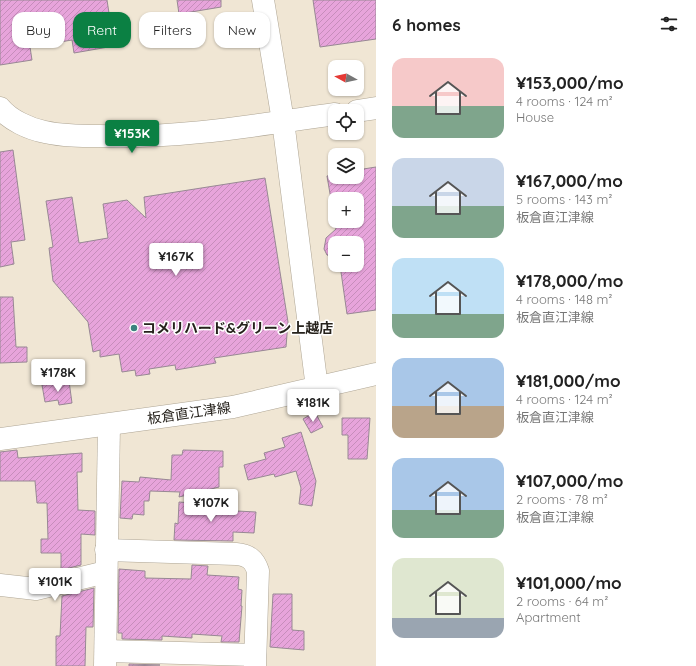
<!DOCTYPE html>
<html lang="en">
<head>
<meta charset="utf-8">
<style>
  body { margin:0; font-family:Quicksand,"Noto Sans JP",sans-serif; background:#f2f2f2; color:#222; height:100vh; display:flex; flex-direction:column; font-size:15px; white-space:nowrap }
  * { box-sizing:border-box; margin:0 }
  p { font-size:13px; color:#767676 }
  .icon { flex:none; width:22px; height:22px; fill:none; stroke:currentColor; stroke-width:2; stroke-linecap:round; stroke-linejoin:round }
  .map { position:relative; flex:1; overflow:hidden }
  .sheet { display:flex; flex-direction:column; background:#fff; width:320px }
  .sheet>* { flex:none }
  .top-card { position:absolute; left:12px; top:12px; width:304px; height:36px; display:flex; gap:8px }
  .needle { width:26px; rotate:278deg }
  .tools { position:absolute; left:328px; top:60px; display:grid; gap:8px }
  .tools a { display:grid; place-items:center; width:36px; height:36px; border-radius:8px; background:#fff; box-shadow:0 1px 3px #0004; font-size:20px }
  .price { position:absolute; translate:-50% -34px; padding:0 9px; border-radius:4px; background:#fff; color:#222; font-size:13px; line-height:26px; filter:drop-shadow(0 1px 2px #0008) }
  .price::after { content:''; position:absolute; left:50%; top:24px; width:12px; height:9px; margin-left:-6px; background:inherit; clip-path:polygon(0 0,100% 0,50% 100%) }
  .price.on { background:#0b8043; color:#fff }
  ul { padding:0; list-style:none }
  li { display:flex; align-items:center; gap:12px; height:100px; padding:0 16px }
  li span { display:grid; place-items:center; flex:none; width:112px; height:80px; border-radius:12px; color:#555 }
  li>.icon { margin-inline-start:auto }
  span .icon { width:48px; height:48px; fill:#fffc; stroke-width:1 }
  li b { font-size:17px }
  h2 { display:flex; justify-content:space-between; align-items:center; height:48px; padding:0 16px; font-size:17px }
  .chip { padding:0 14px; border-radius:12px; background:#fff; box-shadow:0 1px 3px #0004; font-size:14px; line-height:36px }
  .chip.on { background:#0b8043; color:#fff }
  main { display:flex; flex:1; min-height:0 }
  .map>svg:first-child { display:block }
</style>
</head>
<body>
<main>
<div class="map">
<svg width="376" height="666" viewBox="0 0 376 666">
  <defs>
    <pattern id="building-hatch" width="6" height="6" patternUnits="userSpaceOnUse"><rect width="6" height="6" fill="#e7a4db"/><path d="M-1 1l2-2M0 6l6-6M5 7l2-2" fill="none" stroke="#c68dbb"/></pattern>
  </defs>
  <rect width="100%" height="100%" fill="#f0e6d4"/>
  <!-- building -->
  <g fill="url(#building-hatch)" stroke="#988894" fill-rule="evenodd">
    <polygon points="0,0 107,0 114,46 74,53 72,40 30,47 32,60 0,65"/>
    <polygon points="177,0 221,0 221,7 179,14"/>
    <polygon points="313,0 376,0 376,39 320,47"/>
    <polygon points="13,150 25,240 11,242 14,264 0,267 0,152"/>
    <path d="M376,167V310L347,314L340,265H357V243H335V258L327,255L324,249L326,238L336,229L327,176L335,174V177H357V170ZM335,199H357V221H335Z"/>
    <polygon points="265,178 288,322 286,347 214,358 216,363 176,370 175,365 149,369 150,374 136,376 135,370 122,372 119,354 100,357 100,350 93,352 88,322 53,281 49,248 53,247 46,201 72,197 79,243 108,238 103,204 127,200 146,218 144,197"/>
    <polygon points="0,297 13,297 16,347 27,347 27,362 0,363"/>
    <polygon points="69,381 72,403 59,405 58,400 45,402 42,385"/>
    <polygon points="315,412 323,427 311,433 303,419"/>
    <polygon points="342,418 370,418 367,459 348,459 348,435 342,435"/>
    <polygon points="301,432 316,481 312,506 299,504 301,488 296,471 275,477 274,474 248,480 244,465 266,459 264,453 285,447 282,438"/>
    <polygon points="17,450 18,458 82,453 82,472 77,472 78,510 95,511 95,535 81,534 81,565 61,570 61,553 41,553 41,539 48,539 47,503 37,503 35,481 0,481 0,452"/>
    <polygon points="183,450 223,451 223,467 219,467 219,487 179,497 180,492 150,491 149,501 144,501 144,515 133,514 132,519 120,518 122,481 139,482 140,477 171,480 172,455 182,455"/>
    <polygon points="179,502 219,505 218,510 256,512 254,533 233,532 233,541 174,540 175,523 178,524"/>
    <polygon points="192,565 208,566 207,575 239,577 238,589 242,590 241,606 242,606 239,642 221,642 222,636 192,634 192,638 162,636 162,640 122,639 122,633 118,633 119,569 145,571 145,578 191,579"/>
    <polygon points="94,588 93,627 86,627 85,666 56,666 56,636 60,636 62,596"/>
    <polygon points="273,594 292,594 292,630 304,631 304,650 270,647"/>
    <polygon points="129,664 160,665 129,666"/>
  </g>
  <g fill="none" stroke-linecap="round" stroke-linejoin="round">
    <defs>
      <g id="minor">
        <polyline points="263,0 283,121 317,388"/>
        <path d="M0,108C10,120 29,129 45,132C63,136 81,136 99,136C178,139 257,125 335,114"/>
        <polyline points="357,111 376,108"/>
        <path d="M106,550L236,554C248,555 254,559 258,571L255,666"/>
        <polyline points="0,585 36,589 106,572"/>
        <polyline points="106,651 255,655"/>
        <polyline points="105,666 109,425"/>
      </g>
      <polyline id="major" points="0,439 233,407 376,374"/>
    </defs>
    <!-- minor casing -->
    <use href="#minor" stroke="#aea594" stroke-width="23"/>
    <!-- major casing -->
    <use href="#major" stroke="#aea594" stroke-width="23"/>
    <!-- minor -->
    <use href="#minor" stroke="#fff" stroke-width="22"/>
    <!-- major -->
    <use href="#major" stroke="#fff" stroke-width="22"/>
  </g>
  <!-- markers -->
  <circle fill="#3b827e" stroke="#fff" stroke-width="1.5" cx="134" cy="328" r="4"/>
  <g text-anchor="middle" stroke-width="3" stroke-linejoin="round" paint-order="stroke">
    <!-- poi labels -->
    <g font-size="14" font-weight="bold" fill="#26221c" stroke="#fff" text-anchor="start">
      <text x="142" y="333">コメリハード&amp;グリーン上越店</text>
    </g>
    <!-- street labels -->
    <g font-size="14" fill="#26221c" stroke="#fff">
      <text transform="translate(189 413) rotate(-8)" y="5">板倉直江津線</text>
    </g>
  </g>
</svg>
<div class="tools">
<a><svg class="needle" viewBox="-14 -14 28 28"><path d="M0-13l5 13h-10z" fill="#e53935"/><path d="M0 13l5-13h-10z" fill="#767676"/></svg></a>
<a><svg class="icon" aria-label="locate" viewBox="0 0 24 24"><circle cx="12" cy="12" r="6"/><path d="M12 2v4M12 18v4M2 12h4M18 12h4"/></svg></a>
<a><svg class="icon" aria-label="layers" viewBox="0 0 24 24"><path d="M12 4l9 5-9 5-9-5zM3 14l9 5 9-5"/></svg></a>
<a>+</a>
<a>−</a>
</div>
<b class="price on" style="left:132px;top:154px">¥153K</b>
<b class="price" style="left:176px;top:277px">¥167K</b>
<b class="price" style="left:58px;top:393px">¥178K</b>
<b class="price" style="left:313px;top:423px">¥181K</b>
<b class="price" style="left:211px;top:523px">¥107K</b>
<b class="price" style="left:55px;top:602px">¥101K</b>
<div class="top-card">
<a class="chip">Buy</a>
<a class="chip on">Rent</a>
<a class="chip">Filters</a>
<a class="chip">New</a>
</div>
</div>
<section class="sheet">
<h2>6 homes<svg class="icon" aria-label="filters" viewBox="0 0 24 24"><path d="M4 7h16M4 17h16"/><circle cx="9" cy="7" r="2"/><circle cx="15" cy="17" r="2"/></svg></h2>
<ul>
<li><span style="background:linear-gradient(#f6c9c9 60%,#7fa58c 0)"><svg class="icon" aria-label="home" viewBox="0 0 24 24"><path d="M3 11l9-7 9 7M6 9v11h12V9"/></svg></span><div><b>¥153,000/mo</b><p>4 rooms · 124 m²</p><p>House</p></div></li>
<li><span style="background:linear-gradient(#c9d6e8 60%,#7fa58c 0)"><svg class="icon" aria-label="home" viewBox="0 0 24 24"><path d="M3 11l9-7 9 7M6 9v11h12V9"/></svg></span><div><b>¥167,000/mo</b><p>5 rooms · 143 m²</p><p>板倉直江津線</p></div></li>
<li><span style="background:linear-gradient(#bfe0f5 70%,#7fa58c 0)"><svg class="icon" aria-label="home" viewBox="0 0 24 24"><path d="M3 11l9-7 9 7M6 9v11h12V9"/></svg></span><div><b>¥178,000/mo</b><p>4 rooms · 148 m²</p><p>板倉直江津線</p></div></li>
<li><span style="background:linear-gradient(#a9c7e8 60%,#b9a48a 0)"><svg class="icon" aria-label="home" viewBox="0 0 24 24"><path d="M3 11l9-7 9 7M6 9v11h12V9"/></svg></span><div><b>¥181,000/mo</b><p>4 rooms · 124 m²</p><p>板倉直江津線</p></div></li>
<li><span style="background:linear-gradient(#a9c7e8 65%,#7fa58c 0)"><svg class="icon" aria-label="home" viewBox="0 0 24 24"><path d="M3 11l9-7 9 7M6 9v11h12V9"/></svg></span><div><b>¥107,000/mo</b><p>2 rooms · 78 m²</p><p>板倉直江津線</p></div></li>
<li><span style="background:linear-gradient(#dfe7d0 75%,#9aa5b1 0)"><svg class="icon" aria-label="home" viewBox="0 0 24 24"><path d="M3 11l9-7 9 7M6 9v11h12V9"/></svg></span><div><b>¥101,000/mo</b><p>2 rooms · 64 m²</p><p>Apartment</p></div></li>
</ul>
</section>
</main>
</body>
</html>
